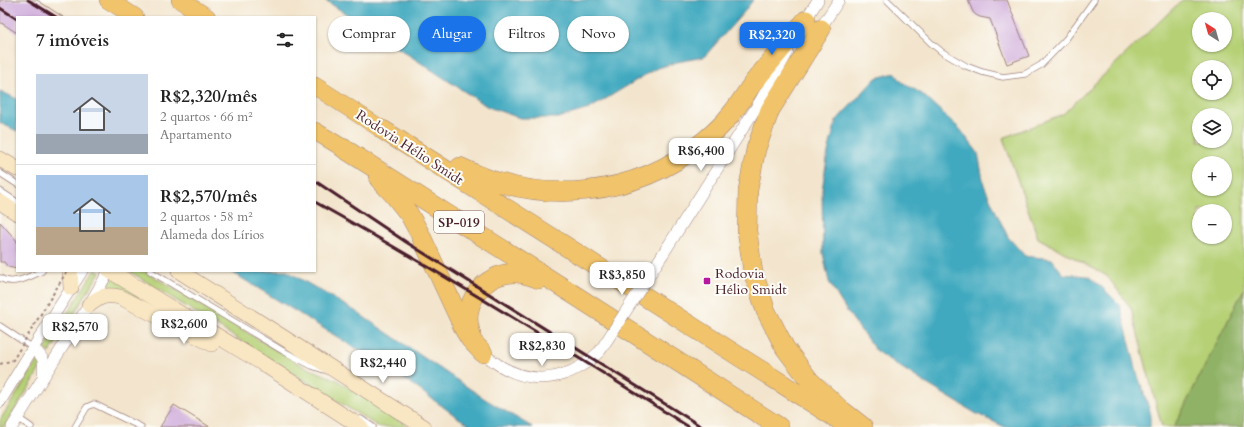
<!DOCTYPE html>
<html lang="pt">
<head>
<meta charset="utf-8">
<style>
  body { margin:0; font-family:Cardo,serif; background:#f6f6f6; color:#222; height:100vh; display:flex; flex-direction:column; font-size:15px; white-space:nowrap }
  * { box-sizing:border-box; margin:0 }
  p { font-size:13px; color:#767676 }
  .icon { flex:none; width:22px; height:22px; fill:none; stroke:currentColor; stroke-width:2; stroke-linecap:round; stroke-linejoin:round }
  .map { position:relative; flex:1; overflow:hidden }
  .sheet { position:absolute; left:16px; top:16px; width:300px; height:256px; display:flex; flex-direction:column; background:#fff; border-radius:0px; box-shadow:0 1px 3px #0004 }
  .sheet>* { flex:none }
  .guide { position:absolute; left:328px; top:16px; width:380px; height:36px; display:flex; gap:8px }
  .needle { width:26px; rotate:323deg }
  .tools { position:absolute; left:1192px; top:12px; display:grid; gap:8px }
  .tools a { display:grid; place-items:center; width:40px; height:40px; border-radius:50%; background:#fff; box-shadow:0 1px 3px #0004; font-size:20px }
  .price { position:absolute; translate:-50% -34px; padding:0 9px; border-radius:8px; background:#fff; color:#222; font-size:13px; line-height:26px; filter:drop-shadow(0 1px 2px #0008) }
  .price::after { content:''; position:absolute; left:50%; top:24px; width:12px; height:9px; margin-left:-6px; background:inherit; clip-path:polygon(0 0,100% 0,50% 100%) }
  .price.current { background:#1a73e8; color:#fff }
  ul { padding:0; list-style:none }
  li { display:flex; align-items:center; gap:12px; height:100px; padding:0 20px }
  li+li { border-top:1px solid #e0e0e0 }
  li span { display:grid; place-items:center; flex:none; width:112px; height:80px; border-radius:0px; color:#555 }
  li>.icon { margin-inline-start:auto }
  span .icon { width:48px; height:48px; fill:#fffc; stroke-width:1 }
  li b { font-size:17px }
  h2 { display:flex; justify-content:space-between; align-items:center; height:48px; padding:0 20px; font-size:17px }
  .chip { padding:0 14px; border-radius:18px; background:#fff; box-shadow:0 1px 3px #0004; font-size:14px; line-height:36px }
  .chip.current { background:#1a73e8; color:#fff }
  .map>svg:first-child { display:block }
</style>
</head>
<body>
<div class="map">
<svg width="1244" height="427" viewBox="0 0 1244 427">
  <rect width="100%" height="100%" fill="#fdfcf7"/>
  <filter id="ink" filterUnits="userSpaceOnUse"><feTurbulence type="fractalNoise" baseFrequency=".025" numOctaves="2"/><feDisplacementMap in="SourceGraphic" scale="8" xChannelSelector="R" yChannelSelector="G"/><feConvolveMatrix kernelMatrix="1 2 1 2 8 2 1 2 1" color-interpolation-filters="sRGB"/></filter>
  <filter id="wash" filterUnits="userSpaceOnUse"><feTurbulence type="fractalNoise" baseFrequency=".012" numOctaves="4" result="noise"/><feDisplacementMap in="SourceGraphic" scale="16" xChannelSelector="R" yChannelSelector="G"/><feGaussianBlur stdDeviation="0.9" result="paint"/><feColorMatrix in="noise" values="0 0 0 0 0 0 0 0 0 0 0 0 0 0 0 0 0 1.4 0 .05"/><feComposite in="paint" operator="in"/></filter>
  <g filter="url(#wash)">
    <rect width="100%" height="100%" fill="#f3e5cd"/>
    <!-- green -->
    <g fill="#b5d075" stroke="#807850" fill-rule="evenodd">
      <path d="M1182,0H1244V289L1174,427H1162L1131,308L1107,276L1038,238L1003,138L1063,114ZM1199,19H1225V45H1199ZM1199,67H1225V93H1199ZM1199,115H1225V141H1199ZM1199,163H1225V189H1199ZM1199,211H1225V237H1199Z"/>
      <polygon points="94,271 99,271 100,272 50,352 47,352 45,349"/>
      <polygon points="129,271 144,271 303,366 337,380 409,427 379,427"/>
      <polygon points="112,276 156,306 103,292"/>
      <polygon points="38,361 42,364 33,381 4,427 0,427 0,420 37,362"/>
    </g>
    <!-- forest -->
    <polygon fill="#90b266" stroke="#6d6848" points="1244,289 1244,427 1174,427"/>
    <!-- water -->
    <g fill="#3fa9bf" stroke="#446475">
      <polygon points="325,0 753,0 744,12 704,57 677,62 655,69 589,109 558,118 520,118 488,107"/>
      <polygon points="895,73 902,82 922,94 960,129 978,153 984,185 996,212 1008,237 1025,256 1052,259 1063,274 1088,276 1103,288 1120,305 1138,376 1150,411 1150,427 1005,427 975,413 922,381 876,351 846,310 829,282 823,253 822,190 828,152 836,121 876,78"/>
      <polygon points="0,91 17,99 17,131 0,123"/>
      <polygon points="230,271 287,271 355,311 485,399 532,427 473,427 457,417 373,356 357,349"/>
    </g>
    <g id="blocks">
      <!-- building -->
      <g fill="#cfacdb">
        <polygon points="0,0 37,0 63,17 17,17 17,33 0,22"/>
        <polygon points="968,0 1007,0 1029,56 1007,64 990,19 980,17 976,15 973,12"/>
        <polygon points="0,222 17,241 17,269 8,267 4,262 0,262"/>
        <polygon points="174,405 210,427 160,427"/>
      </g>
    </g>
  </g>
  <g filter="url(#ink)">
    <use href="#blocks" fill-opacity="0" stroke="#9e827c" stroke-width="1"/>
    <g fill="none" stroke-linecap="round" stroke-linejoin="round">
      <defs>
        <g id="service">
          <polyline points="887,0 931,43 942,52 966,66 982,72 1003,77 1025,74 1041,65 1066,39 1094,0"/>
          <polyline points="0,173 17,184"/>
          <polyline points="0,191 17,202"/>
          <polyline points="150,271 283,351 312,366 324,370"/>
          <path d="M0,278C13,286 29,277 42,271"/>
          <polyline points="0,326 33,348"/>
          <polyline points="18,418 31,427"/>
          <polyline points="361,419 373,427"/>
          <polyline points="75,427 87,407 94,404 141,427"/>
        </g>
        <g id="minor">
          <polyline points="803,24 818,0"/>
          <polyline points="818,32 839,0"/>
          <polyline points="663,254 759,103 788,52"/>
          <path d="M33,348C45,358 44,361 43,377"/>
          <path d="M483,353C521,387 564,386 600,351"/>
          <polyline points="0,402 33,348 82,271"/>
          <polyline points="12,427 89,305 109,271"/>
        </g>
        <g id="secondary">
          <polyline points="0,159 17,169"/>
          <polyline points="0,202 17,213"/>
          <polyline points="70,271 71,288"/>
          <polyline points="110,271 262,363 361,427"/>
          <polyline points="179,271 424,427"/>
          <path d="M89,305C101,296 105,294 120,297L212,344"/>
        </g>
        <g id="primary">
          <polyline points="108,0 135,17"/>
          <polyline points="180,0 207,17"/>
          <polyline points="315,86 383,130"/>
          <polyline points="315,131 343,148"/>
        </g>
        <g id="motorway">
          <polyline points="821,29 770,110 756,149 748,190 747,231 753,272 766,311 785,348 810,381 840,409 863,427"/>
          <polyline points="383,130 850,427"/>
          <polyline points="343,148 576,296 779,427"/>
          <path d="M460,167C540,207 635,198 704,141C714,133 725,122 732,113C740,103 746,93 753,83C770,62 788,41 806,20"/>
          <polyline points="379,179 394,195 409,214 420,234 465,331 470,339 483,353"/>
          <path d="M471,334C460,304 484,273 515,273C524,273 531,276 539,279"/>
        </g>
      </defs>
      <!-- service casing -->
      <use href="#service" stroke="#9e827c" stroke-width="7"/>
      <!-- minor casing -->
      <use href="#minor" stroke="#9e827c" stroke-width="12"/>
      <!-- secondary casing -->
      <use href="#secondary" stroke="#9e827c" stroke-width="16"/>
      <!-- primary casing -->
      <use href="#primary" stroke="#9e827c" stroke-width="18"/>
      <!-- motorway casing -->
      <use href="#motorway" stroke="#9e827c" stroke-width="20"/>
      <!-- service -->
      <use href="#service" stroke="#fff" stroke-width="5.5"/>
      <!-- minor -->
      <use href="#minor" stroke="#fff" stroke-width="11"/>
      <!-- secondary -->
      <use href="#secondary" stroke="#f9e7c3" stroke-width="15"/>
      <!-- primary -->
      <use href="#primary" stroke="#f1c36a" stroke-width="17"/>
      <!-- motorway -->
      <use href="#motorway" stroke="#f1c36a" stroke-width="19"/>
      <!-- rail -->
      <g stroke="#4a1f2b" stroke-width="3">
        <polyline points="28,0 56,17"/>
        <polyline points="0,8 17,19"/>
        <polyline points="315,181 406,242 702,427"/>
        <path d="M315,202C442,273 566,349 689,427"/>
      </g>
      <defs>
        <polyline id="minor-bridge" points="600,351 663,254"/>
      </defs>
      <!-- minor-bridge casing -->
      <use href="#minor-bridge" stroke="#9e827c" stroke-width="12" stroke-linecap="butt"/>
      <!-- path-bridge -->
      <polyline stroke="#9e827c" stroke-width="2" stroke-dasharray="3 3" stroke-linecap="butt" points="0,364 13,360 67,271"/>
      <!-- minor-bridge -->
      <use href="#minor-bridge" stroke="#fff" stroke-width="11"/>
    </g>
  </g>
  <!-- markers -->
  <rect fill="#b5179e" stroke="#fdfcf7" stroke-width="1.5" x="703" y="277" width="8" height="8" rx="2"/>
  <g text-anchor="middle" stroke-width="4" stroke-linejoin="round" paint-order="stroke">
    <!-- shield labels -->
    <rect fill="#fdfcf7" stroke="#806168" stroke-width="1" x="434" y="211" width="50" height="22" rx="3"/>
    <g font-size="13" font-weight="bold" fill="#4a1f2b">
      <text x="459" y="227">SP-019</text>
    </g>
    <!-- street labels -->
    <g font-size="14" fill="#4a1f2b" stroke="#fdfcf7">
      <text transform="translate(410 147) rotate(33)" y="5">Rodovia Hélio Smidt</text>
    </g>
    <!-- poi labels -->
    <g font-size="14" fill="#4a1f2b" stroke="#fdfcf7" text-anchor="start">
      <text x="715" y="278">Rodovia<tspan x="715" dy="16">Hélio Smidt</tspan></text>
    </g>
  </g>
</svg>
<div class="tools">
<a><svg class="needle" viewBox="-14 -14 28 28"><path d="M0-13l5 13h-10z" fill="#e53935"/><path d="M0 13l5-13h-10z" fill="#767676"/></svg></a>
<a><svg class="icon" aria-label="locate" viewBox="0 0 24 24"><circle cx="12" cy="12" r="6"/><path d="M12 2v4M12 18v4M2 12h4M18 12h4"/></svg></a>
<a><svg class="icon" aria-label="layers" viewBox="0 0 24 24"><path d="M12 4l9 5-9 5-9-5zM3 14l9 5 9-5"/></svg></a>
<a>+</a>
<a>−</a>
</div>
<b class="price current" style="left:772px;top:56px">R$2,320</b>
<b class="price" style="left:701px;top:172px">R$6,400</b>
<b class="price" style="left:622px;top:296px">R$3,850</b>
<b class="price" style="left:184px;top:345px">R$2,600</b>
<b class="price" style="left:75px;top:348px">R$2,570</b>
<b class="price" style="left:542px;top:367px">R$2,830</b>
<b class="price" style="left:383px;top:384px">R$2,440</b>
<div class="guide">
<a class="chip">Comprar</a>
<a class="chip current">Alugar</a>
<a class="chip">Filtros</a>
<a class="chip">Novo</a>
</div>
<section class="sheet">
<h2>7 imóveis<svg class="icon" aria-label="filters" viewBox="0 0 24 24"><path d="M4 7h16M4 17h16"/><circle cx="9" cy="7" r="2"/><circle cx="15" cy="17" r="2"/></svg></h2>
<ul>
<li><span style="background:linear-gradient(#c9d6e8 75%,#9aa5b1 0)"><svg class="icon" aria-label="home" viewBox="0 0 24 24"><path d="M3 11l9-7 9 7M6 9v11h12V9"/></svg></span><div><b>R$2,320/mês</b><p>2 quartos · 66 m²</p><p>Apartamento</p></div></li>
<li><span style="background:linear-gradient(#a9c7e8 65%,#b9a48a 0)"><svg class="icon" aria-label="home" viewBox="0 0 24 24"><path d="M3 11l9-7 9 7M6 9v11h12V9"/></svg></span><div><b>R$2,570/mês</b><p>2 quartos · 58 m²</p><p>Alameda dos Lírios</p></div></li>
</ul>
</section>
</div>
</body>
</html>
